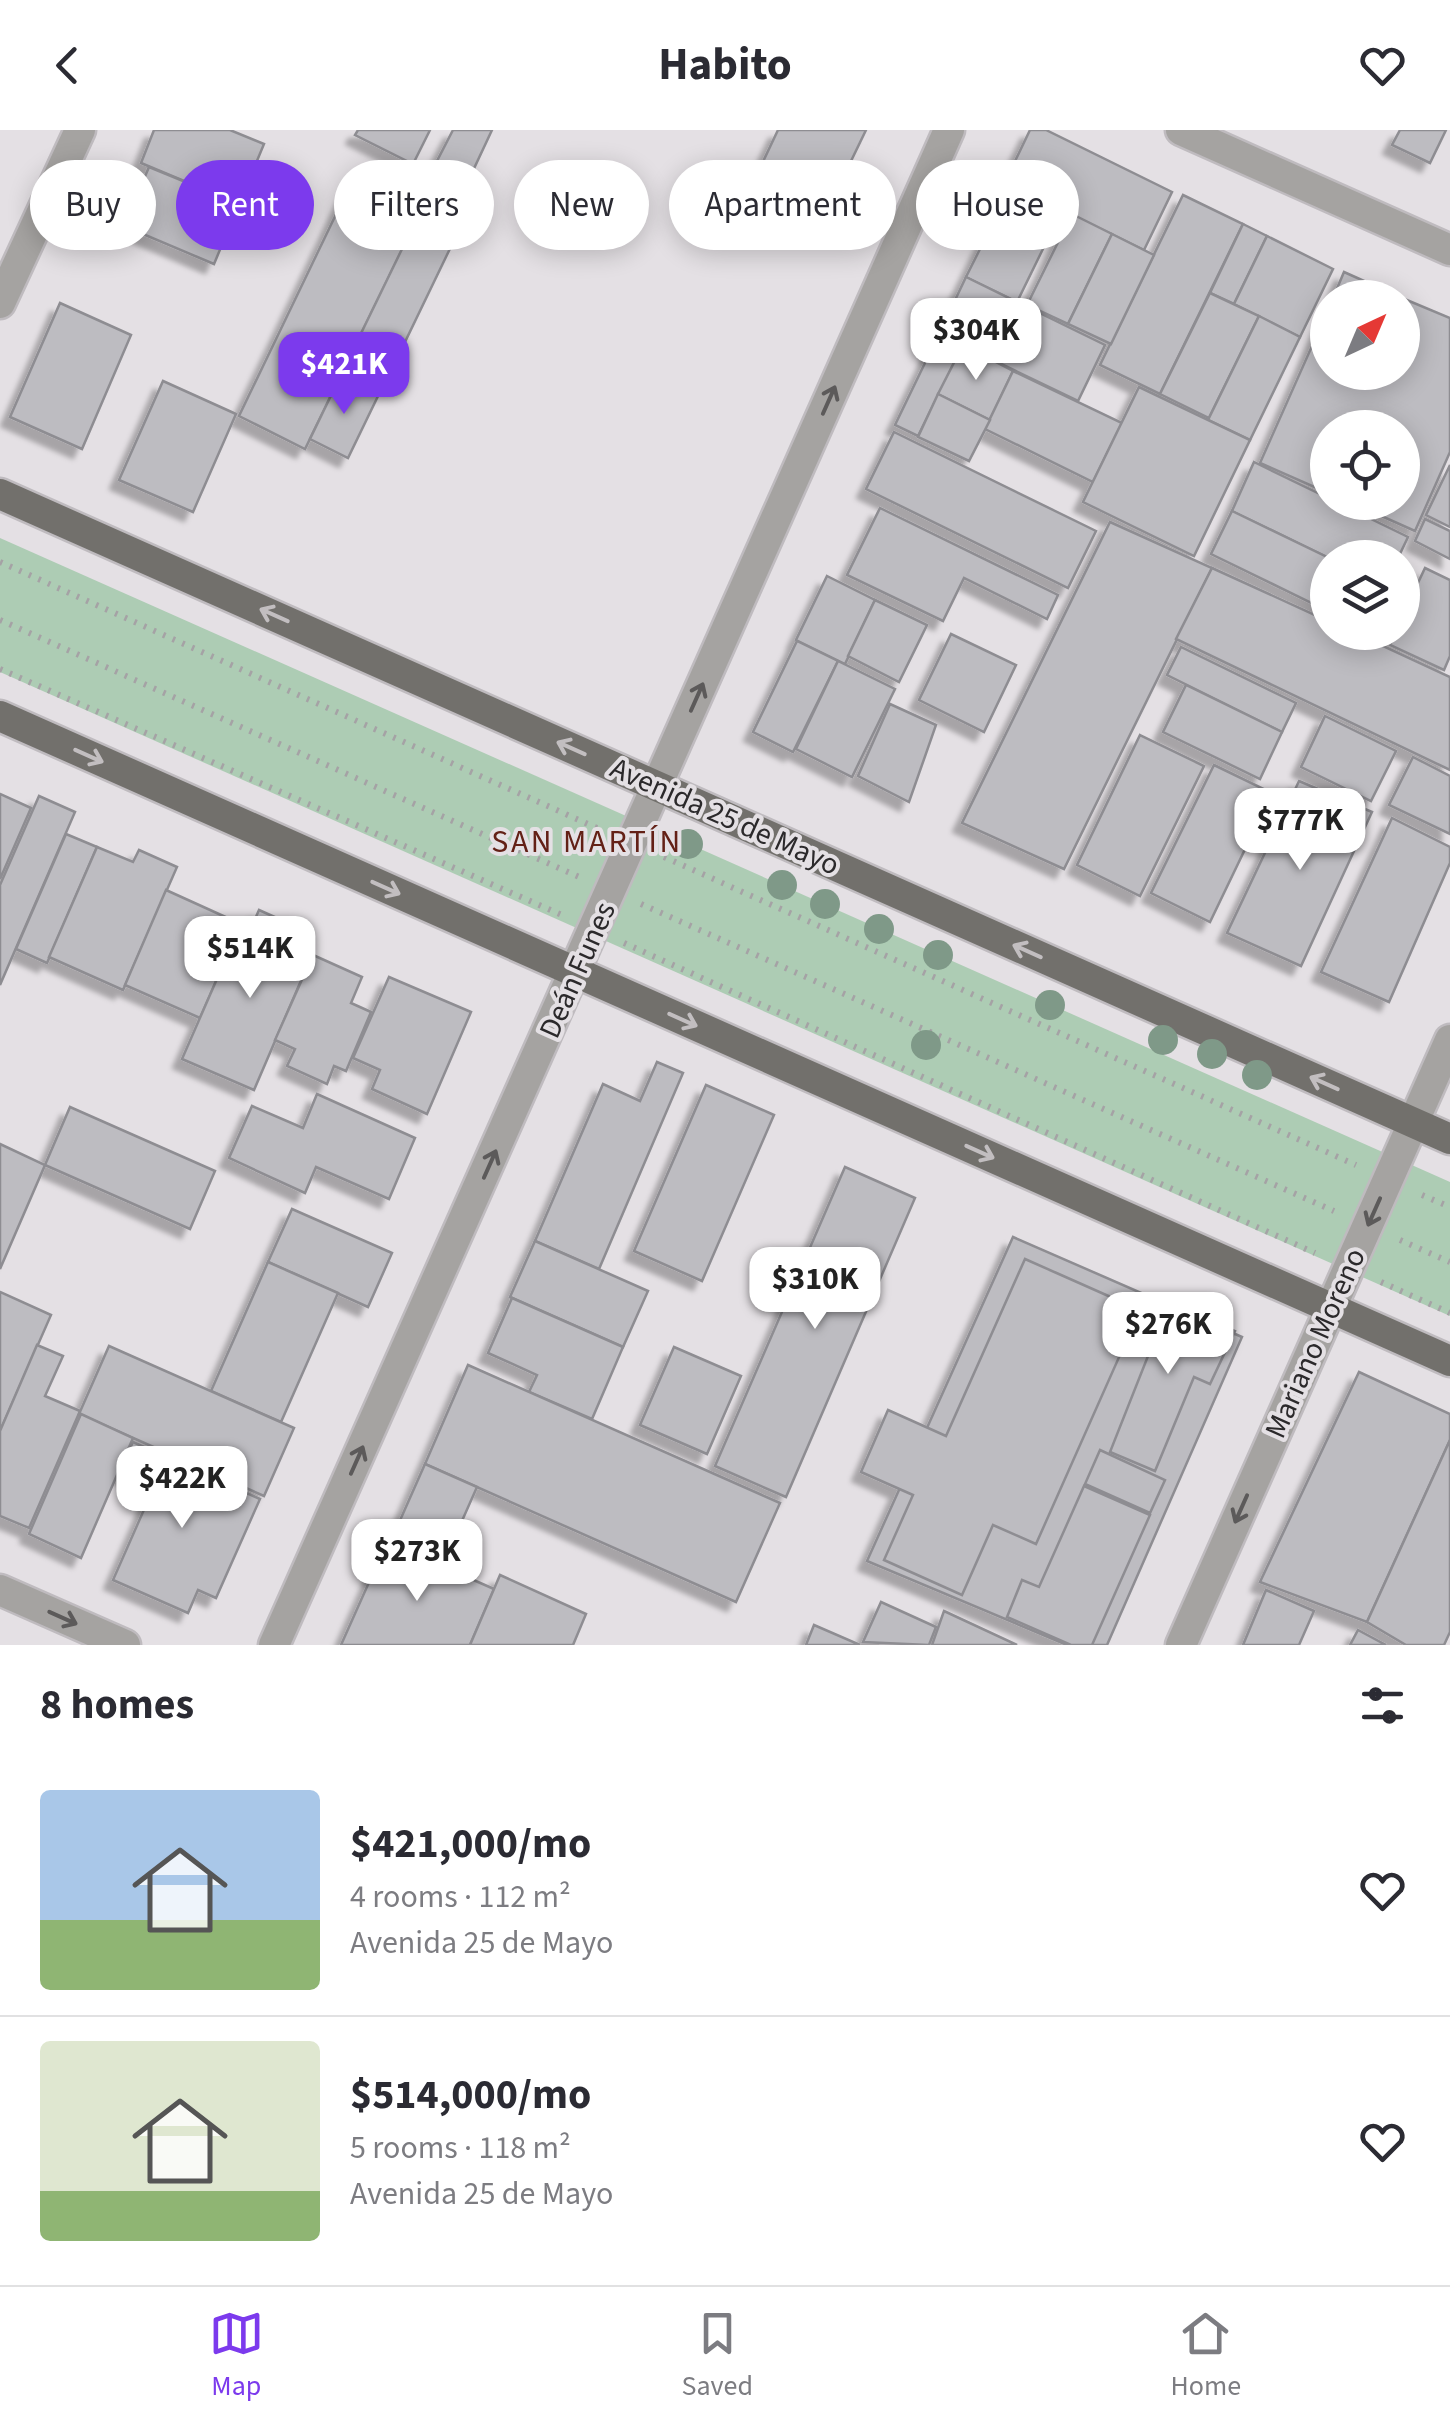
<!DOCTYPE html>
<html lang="en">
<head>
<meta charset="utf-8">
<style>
  body { margin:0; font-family:"Source Sans 3",sans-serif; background:#f2f2f3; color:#2b2b33; height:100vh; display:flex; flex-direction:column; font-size:38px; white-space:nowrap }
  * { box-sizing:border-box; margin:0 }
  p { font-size:32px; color:#7c7c81 }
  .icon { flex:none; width:55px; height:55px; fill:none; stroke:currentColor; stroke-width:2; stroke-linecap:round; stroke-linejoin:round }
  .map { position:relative; height:1515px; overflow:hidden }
  .side { display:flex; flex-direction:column; background:#fff; flex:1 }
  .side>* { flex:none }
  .guide { position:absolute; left:30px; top:30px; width:1390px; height:90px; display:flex; gap:20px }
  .needle { width:65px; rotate:44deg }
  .tools { position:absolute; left:1310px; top:150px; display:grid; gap:20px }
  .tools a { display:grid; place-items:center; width:110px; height:110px; border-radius:50%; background:#fff; box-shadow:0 5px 25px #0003; font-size:50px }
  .price { position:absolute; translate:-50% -85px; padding:0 22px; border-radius:20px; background:#fff; color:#222; font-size:32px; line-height:65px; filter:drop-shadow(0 2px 5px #0008) }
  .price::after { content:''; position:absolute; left:50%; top:60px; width:30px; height:22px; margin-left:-15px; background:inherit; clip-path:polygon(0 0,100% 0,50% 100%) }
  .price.selected { background:#7c3aed; color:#fff }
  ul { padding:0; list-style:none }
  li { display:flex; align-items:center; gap:30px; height:250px; padding:0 40px }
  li+li { border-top:2px solid #e1e1e2 }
  li span { display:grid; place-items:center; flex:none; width:280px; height:200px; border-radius:10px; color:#555 }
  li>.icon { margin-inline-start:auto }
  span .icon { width:120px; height:120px; fill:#fffc; stroke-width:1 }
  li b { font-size:42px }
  h2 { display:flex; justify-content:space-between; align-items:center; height:120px; padding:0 40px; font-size:42px }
  .chip { padding:0 35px; border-radius:45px; background:#fff; box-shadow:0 5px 25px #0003; font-size:35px; line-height:90px }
  .chip.selected { background:#7c3aed; color:#fff }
  header { display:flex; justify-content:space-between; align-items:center; height:130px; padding:0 40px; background:#fff; font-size:45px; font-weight:700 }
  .tab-bar { display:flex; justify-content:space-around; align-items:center; height:140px; border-top:2px solid #e1e1e2; background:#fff; font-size:28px; color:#7c7c81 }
  .tab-bar a { display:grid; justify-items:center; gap:5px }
  .tab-bar .selected { color:#7c3aed }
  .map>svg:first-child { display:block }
</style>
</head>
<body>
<header><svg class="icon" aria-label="back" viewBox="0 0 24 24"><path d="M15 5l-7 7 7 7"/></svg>Habito<svg class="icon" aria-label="heart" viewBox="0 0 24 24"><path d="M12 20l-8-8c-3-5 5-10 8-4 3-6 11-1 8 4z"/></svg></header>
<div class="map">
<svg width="1450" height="1515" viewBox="0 0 1450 1515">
  <defs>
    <filter id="shadow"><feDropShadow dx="-9" dy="9" stdDeviation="2.5" flood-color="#0004"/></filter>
  </defs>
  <rect width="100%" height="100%" fill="#e4e0e4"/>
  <!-- green -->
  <polygon fill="#adccb4" points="0,408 1450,1052 1450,1186 0,542"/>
  <!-- building -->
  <g fill="#bdbcc1" stroke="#8e8d92" stroke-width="2.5" filter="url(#shadow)">
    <polygon points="154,0 230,0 264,14 239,74 141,33"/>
    <polygon points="358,0 430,0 413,34 355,5"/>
    <polygon points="453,0 492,0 470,47 437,31"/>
    <polygon points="778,0 866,0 822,91 751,57"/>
    <polygon points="1030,0 1046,0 1172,62 1144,120 1005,52"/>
    <polygon points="1400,0 1446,0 1430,33 1392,15"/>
    <polygon points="149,37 239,74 214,134 124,96"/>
    <polygon points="353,49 420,83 305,319 239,286"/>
    <polygon points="1012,55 1062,80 1017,172 966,147"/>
    <polygon points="1183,65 1243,94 1160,264 1100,235"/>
    <polygon points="419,84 458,102 391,241 352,222"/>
    <polygon points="1072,84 1112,104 1068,194 1027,175"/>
    <polygon points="1243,94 1267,106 1234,174 1210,163"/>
    <polygon points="1112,104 1154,125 1111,214 1068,194"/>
    <polygon points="1267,106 1333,139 1300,207 1234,174"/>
    <polygon points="1344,142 1402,168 1333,168"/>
    <polygon points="966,147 1105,215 1078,271 939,204"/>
    <polygon points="1210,163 1259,186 1209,288 1160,264"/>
    <polygon points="1402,168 1450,188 1450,322 1415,401 1350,372 1402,372 1402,298 1328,298 1328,363 1260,333 1328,180 1328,242 1402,242"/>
    <polygon points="60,173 131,205 82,319 10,287"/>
    <polygon points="1259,186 1300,207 1250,310 1208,290"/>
    <polygon points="939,204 963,215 918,306 895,295"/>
    <polygon points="963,215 1013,241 990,290 938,264"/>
    <polygon points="1013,241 1122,293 1093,352 985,299"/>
    <polygon points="340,247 378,266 348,328 310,309"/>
    <polygon points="163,251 236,284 193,382 119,350"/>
    <polygon points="1139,257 1250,310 1194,426 1083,372"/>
    <polygon points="938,264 990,290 969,331 918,307"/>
    <polygon points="894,302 1096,401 1068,458 866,359"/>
    <polygon points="1254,332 1328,368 1328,372 1336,372 1408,407 1398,428 1329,428 1232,381"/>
    <polygon points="1450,335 1450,397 1426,385"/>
    <polygon points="880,378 1058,465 1047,489 964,448 943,491 847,445"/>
    <polygon points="1232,381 1329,428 1328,481 1211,424"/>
    <polygon points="1425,389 1450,401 1450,429 1415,411"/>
    <polygon points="1110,392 1212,438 1064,739 962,693"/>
    <polygon points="1212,438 1328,491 1328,502 1353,502 1450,547 1450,640 1176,509"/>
    <polygon points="1425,438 1450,450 1450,526 1444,540 1390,515 1396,502 1402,502 1402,487"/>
    <polygon points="827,446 875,470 845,534 796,510"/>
    <polygon points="875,470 927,495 899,552 848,526"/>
    <polygon points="951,504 1016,535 984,602 919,570"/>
    <polygon points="797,511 838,531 793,622 753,602"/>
    <polygon points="1181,517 1296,573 1282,602 1167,545"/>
    <polygon points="838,531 895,559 852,647 796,619"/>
    <polygon points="1186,555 1282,602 1260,649 1163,602"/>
    <polygon points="890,574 936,595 909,672 858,646"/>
    <polygon points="1325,586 1396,621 1371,671 1301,637"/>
    <polygon points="1140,605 1204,636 1140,766 1077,735"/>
    <polygon points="1413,627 1450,646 1450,704 1389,675"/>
    <polygon points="1214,635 1272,663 1210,792 1151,763"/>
    <polygon points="1299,651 1372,682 1301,836 1227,803"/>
    <polygon points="0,664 31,678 0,749"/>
    <polygon points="39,666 75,682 0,855 0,755"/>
    <polygon points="1392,688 1450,717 1450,733 1389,872 1321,842"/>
    <polygon points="66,704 97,717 47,833 16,819"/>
    <polygon points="97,717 133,732 139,720 177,737 123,860 49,827"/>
    <polygon points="166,760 241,794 200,888 125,855"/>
    <polygon points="259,780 306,801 298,819 312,825 254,960 182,929 241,794 251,798"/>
    <polygon points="313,825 362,847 351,873 371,882 346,941 334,936 327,954 287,936 295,919 275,910"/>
    <polygon points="389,847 471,882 427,984 372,959 380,940 353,928"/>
    <polygon points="657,932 683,943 599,1139 535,1111 603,954 640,971"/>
    <polygon points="706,955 774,985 702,1151 634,1121"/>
    <polygon points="317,964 415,1008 389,1069 316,1037 305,1063 229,1028 252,976 303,998"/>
    <polygon points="70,977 215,1041 190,1099 45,1035"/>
    <polygon points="0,1014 45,1035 0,1139"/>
    <polygon points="845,1037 915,1068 786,1367 715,1336"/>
    <polygon points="292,1079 392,1123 368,1177 268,1132"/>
    <polygon points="1013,1107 1242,1207 1107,1515 1067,1515 867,1431"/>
    <polygon points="535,1111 648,1161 623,1217 510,1167"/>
    <polygon points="1025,1129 1140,1180 1036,1414 993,1395 962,1465 884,1430 913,1365 861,1342 888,1280 946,1306"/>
    <polygon points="268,1132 338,1163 281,1292 211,1261"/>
    <polygon points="0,1162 51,1185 0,1301"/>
    <polygon points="1157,1165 1235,1201 1210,1254 1194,1247 1155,1341 1110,1322 1148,1226 1133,1218"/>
    <polygon points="512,1168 623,1217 592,1289 529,1262 537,1245 488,1223"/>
    <polygon points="37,1215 63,1226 45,1266 80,1281 29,1398 0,1386 0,1301"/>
    <polygon points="109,1216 294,1298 264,1366 79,1284"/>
    <polygon points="674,1217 741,1246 707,1324 640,1295"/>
    <polygon points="468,1235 780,1373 736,1472 425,1334"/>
    <polygon points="1359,1242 1450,1284 1450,1310 1367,1492 1260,1452"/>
    <polygon points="81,1284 133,1308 81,1428 29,1404"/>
    <polygon points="1450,1310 1450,1502 1444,1515 1406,1515 1367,1492"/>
    <polygon points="133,1312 260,1369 216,1468 198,1460 188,1483 113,1450 154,1357 119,1342"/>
    <polygon points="1100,1320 1165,1350 1150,1383 1085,1354"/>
    <polygon points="425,1334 477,1357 442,1436 390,1413"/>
    <polygon points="1084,1356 1150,1385 1092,1515 1071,1515 1007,1487 1022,1450 1039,1457"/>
    <polygon points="387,1412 494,1459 470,1515 341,1515"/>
    <polygon points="500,1445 586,1484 573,1515 470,1515"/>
    <polygon points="1266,1460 1314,1481 1299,1515 1243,1515"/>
    <polygon points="881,1472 936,1497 929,1515 863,1512"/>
    <polygon points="944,1481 1017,1515 932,1515"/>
    <polygon points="814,1495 860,1515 806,1515"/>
    <polygon points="1358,1500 1386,1515 1350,1515"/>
  </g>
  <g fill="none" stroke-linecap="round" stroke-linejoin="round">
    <defs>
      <g id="minor">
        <polyline points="1181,0 1450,120"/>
        <polyline points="0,173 80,0"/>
        <polyline points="0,1460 125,1515"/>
        <polyline points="274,1515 949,0"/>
        <polyline points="1181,1515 1450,910"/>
      </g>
      <g id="major">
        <polyline points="0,364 1450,1009"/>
        <polyline points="0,586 1450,1231"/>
      </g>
    </defs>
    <!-- minor casing -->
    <use href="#minor" stroke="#bfbbbf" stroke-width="35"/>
    <!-- major casing -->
    <use href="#major" stroke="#bfbbbf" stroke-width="35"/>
    <!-- path -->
    <g stroke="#a5a2a5" stroke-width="6" stroke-dasharray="2.5 8" stroke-linecap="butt">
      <polyline points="0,432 597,698"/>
      <polyline points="0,490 579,747"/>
      <polyline points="0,539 562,785"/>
      <polyline points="664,727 1356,1035"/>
      <polyline points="641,774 1334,1081"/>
      <polyline points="624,813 1315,1123"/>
      <polyline points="1422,1065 1450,1077"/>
      <polyline points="1400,1110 1450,1132"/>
      <polyline points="1381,1152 1450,1183"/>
    </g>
    <!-- minor -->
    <use href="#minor" stroke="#a5a3a1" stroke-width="30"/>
    <!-- major -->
    <use href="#major" stroke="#72706c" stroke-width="30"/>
  </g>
  <!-- trees -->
  <g fill="#7f9988">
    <circle cx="688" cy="714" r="15"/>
    <circle cx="782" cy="755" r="15"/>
    <circle cx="825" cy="774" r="15"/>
    <circle cx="879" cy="799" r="15"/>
    <circle cx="938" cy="825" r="15"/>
    <circle cx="1050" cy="875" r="15"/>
    <circle cx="1163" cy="910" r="15"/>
    <circle cx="926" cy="915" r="15"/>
    <circle cx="1212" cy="924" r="15"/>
    <circle cx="1257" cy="945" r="15"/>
  </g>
  <!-- one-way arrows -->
  <defs><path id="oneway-shaft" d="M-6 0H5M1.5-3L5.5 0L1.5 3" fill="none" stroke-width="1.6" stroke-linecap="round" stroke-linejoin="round" transform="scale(2.5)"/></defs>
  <g stroke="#5c5a5a">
    <use href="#oneway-shaft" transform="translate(829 270) rotate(-66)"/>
    <use href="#oneway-shaft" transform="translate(697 567) rotate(-66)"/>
    <use href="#oneway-shaft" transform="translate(490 1034) rotate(-66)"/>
    <use href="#oneway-shaft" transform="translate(1374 1082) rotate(114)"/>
    <use href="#oneway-shaft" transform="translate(357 1330) rotate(-66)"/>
    <use href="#oneway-shaft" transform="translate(1241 1379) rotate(114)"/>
    <use href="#oneway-shaft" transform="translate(63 1488) rotate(24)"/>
  </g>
  <g stroke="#c2bec0">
    <use href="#oneway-shaft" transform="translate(274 485) rotate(-156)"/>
    <use href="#oneway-shaft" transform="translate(571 618) rotate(-156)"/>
    <use href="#oneway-shaft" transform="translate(89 626) rotate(24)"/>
    <use href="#oneway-shaft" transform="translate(386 758) rotate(24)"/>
    <use href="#oneway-shaft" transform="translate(1027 821) rotate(-156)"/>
    <use href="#oneway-shaft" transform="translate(683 890) rotate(24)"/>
    <use href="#oneway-shaft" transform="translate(1324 953) rotate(-156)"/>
    <use href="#oneway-shaft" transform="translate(980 1022) rotate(24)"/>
  </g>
  <g text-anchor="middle" stroke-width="8" stroke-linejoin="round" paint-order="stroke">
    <!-- street labels -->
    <g font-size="30" fill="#2b292b" stroke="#e4e0e4">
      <text transform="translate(725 686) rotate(24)" y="10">Avenida 25 de Mayo</text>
      <text transform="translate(577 840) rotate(-66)" y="10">Deán Funes</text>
      <text transform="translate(1315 1213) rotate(-66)" y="10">Mariano Moreno</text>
    </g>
    <!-- neighbourhood labels -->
    <g font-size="32" letter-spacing="2.5" fill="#632016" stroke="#e4e0e4">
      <text x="587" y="722">SAN MARTÍN</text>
    </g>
  </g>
</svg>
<div class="tools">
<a><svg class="needle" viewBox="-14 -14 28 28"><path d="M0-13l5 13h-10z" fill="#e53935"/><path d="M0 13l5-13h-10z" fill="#7c7c81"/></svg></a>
<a><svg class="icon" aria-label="locate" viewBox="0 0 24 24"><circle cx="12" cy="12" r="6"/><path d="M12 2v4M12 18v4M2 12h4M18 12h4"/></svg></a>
<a><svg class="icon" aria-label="layers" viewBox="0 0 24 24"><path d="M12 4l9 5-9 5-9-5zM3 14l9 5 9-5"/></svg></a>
</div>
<b class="price" style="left:976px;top:253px">$304K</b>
<b class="price selected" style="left:344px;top:287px">$421K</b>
<b class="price" style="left:1300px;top:743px">$777K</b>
<b class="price" style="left:250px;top:871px">$514K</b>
<b class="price" style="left:815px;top:1202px">$310K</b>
<b class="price" style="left:1168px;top:1247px">$276K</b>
<b class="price" style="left:182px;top:1401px">$422K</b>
<b class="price" style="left:417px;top:1474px">$273K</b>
<div class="guide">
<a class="chip">Buy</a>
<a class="chip selected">Rent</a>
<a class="chip">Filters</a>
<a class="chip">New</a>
<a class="chip">Apartment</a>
<a class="chip">House</a>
</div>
</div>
<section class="side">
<h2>8 homes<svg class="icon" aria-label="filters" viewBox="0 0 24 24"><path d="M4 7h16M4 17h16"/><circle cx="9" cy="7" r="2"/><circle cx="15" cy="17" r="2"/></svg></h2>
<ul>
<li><span style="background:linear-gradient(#a9c7e8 65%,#8fb573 0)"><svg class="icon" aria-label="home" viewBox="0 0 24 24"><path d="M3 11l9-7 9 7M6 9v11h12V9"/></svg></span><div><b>$421,000/mo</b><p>4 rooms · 112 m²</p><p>Avenida 25 de Mayo</p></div><svg class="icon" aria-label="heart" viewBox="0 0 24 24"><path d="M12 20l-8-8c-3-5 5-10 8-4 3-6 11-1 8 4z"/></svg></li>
<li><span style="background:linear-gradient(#dfe7d0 75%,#8fb573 0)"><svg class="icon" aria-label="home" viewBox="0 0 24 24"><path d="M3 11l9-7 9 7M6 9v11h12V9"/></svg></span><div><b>$514,000/mo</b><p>5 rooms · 118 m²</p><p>Avenida 25 de Mayo</p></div><svg class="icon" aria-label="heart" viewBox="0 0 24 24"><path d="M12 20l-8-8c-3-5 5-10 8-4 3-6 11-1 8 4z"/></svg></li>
</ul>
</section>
<nav class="tab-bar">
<a class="selected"><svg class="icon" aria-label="map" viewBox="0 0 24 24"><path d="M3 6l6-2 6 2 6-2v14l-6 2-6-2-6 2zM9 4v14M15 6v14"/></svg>Map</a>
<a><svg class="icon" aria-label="saved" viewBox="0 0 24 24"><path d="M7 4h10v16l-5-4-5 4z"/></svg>Saved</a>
<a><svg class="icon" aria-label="home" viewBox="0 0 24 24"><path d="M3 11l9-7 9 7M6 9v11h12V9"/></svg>Home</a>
</nav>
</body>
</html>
